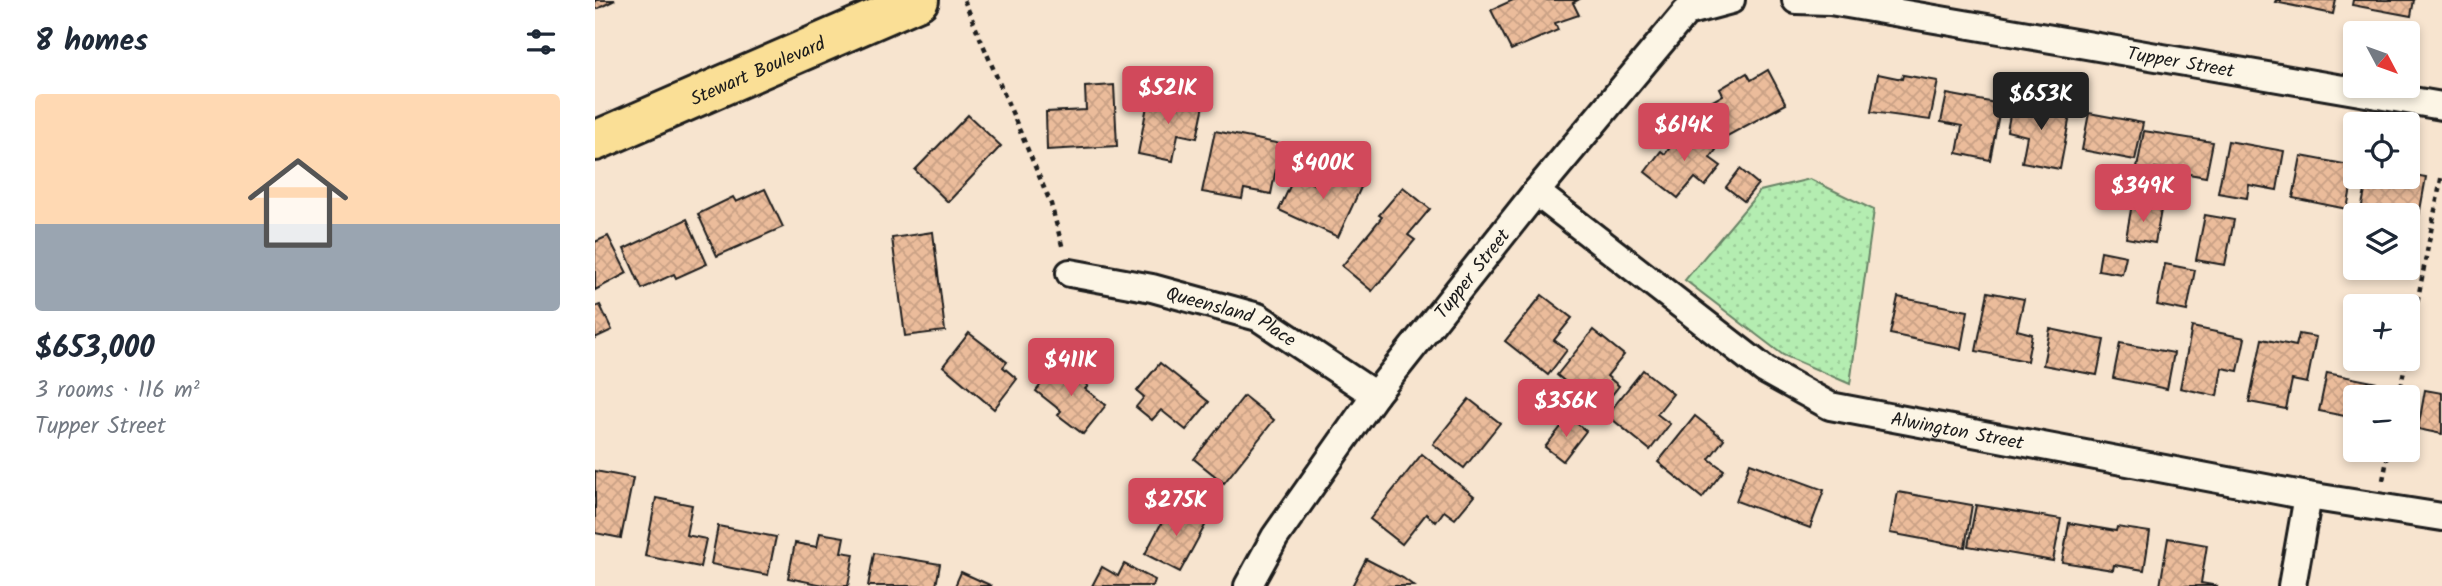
<!DOCTYPE html>
<html lang="en">
<head>
<meta charset="utf-8">
<style>
  body { margin:0; font-family:Kalam,sans-serif; background:#f6f6f7; color:#1f2937; height:100vh; display:flex; flex-direction:column; font-size:26px; white-space:nowrap }
  * { box-sizing:border-box; margin:0 }
  p { font-size:23px; color:#747a83 }
  .icon { flex:none; width:38px; height:38px; fill:none; stroke:currentColor; stroke-width:2; stroke-linecap:round; stroke-linejoin:round }
  .map { position:relative; flex:1; overflow:hidden }
  .sheet { display:flex; flex-direction:column; background:#fff; width:595px }
  .sheet>* { flex:none }
  .needle { width:46px; rotate:131deg }
  .controls { position:absolute; left:1748px; top:21px; display:grid; gap:14px }
  .controls a { display:grid; place-items:center; width:77px; height:77px; border-radius:7px; background:#fff; box-shadow:0 4px 10px #0003; font-size:35px }
  .price { position:absolute; translate:-50% -60px; padding:0 16px; border-radius:7px; background:#d1495b; color:#fff; font-size:23px; line-height:46px; filter:drop-shadow(0 2px 4px #0008) }
  .price::after { content:''; position:absolute; left:50%; top:42px; width:21px; height:16px; margin-left:-10px; background:inherit; clip-path:polygon(0 0,100% 0,50% 100%) }
  .price.current { background:#222; color:#fff }
  ul { padding:0; list-style:none }
  li { display:grid; align-content:center; gap:14px; height:371px; padding:0 35px }
  li span { display:grid; place-items:center; height:217px; border-radius:7px; color:#555 }
  li>.icon { margin-inline-start:auto }
  span .icon { width:126px; height:126px; fill:#fffc; stroke-width:1 }
  li b { font-size:30px }
  h2 { display:flex; justify-content:space-between; align-items:center; height:84px; padding:0 35px; font-size:30px }
  main { display:flex; flex:1; min-height:0 }
  .map>svg:first-child { display:block }
</style>
</head>
<body>
<main>
<section class="sheet">
<h2>8 homes<svg class="icon" aria-label="filters" viewBox="0 0 24 24"><path d="M4 7h16M4 17h16"/><circle cx="9" cy="7" r="2"/><circle cx="15" cy="17" r="2"/></svg></h2>
<ul>
<li><span style="background:linear-gradient(#ffd9b3 60%,#9aa5b1 0)"><svg class="icon" aria-label="home" viewBox="0 0 24 24"><path d="M3 11l9-7 9 7M6 9v11h12V9"/></svg></span><div><b>$653,000</b><p>3 rooms · 116 m²</p><p>Tupper Street</p></div></li>
</ul>
</section>
<div class="map">
<svg width="1847" height="586" viewBox="0 0 1847 586">
  <defs>
    <pattern id="park-dots" width="8" height="8" patternUnits="userSpaceOnUse" patternTransform="scale(1.75)"><rect width="8" height="8" fill="#b4edb1"/><path d="M2 2h.1M6 6h.1" fill="none" stroke="#9acb98" stroke-width="1.8" stroke-linecap="round"/></pattern>
    <pattern id="building-cross-hatch" width="8" height="8" patternUnits="userSpaceOnUse" patternTransform="scale(1.75)"><rect width="8" height="8" fill="#ebbc9b"/><path d="M0 0l8 8M0 8l8-8" fill="none" stroke="#c9a185"/></pattern>
  </defs>
  <rect width="100%" height="100%" fill="#f7e4cf"/>
  <filter id="ink" filterUnits="userSpaceOnUse"><feTurbulence type="fractalNoise" baseFrequency=".0143" numOctaves="2"/><feDisplacementMap in="SourceGraphic" scale="14" xChannelSelector="R" yChannelSelector="G"/><feConvolveMatrix kernelMatrix="1 2 1 2 8 2 1 2 1" color-interpolation-filters="sRGB"/></filter>
  <g filter="url(#ink)">
    <!-- park -->
    <polygon fill="url(#park-dots)" stroke="#688466" stroke-width="2" points="1215,179 1279,210 1255,384 1188,355 1090,280 1165,191"/>
    <!-- building -->
    <g fill="url(#building-cross-hatch)" stroke="#1c1c1c" stroke-width="2">
      <polygon points="0,0 20,0 0,10"/>
      <polygon points="918,0 983,0 978,3 984,15 960,23 963,30 916,50 896,10"/>
      <polygon points="1681,0 1741,0 1738,14 1680,2"/>
      <polygon points="1758,0 1819,0 1816,16 1757,5"/>
      <polygon points="1173,70 1191,104 1125,140 1107,107 1128,95 1125,89 1152,73 1156,80"/>
      <polygon points="1283,74 1307,79 1308,75 1343,81 1335,120 1276,112"/>
      <polygon points="519,85 522,146 452,150 451,112 491,110 490,87"/>
      <polygon points="1352,94 1406,104 1395,160 1362,153 1367,126 1346,122"/>
      <polygon points="554,95 609,105 602,138 583,134 578,161 543,154"/>
      <polygon points="1418,99 1476,110 1465,169 1427,162 1432,136 1412,131"/>
      <polygon points="1494,113 1548,123 1540,160 1487,150"/>
      <polygon points="373,115 406,146 353,202 320,170"/>
      <polygon points="1091,126 1121,150 1115,158 1126,166 1110,186 1100,178 1083,198 1050,172 1066,151 1070,154"/>
      <polygon points="620,131 686,144 676,194 649,189 647,199 607,192"/>
      <polygon points="1549,131 1618,142 1611,177 1560,168 1559,172 1542,168"/>
      <polygon points="1633,141 1689,151 1682,190 1654,185 1652,198 1623,193"/>
      <polygon points="1706,156 1760,166 1752,209 1698,198"/>
      <polygon points="734,167 768,183 743,237 684,210 700,175 725,187"/>
      <polygon points="1145,169 1163,184 1149,201 1131,187"/>
      <polygon points="1813,174 1831,177 1824,216 1794,210 1792,215 1766,210 1773,177 1813,177"/>
      <polygon points="808,187 835,209 813,235 820,240 777,291 747,266 787,217 784,215"/>
      <polygon points="170,189 188,227 122,256 103,214 138,197 141,202"/>
      <polygon points="1537,204 1566,210 1560,243 1531,238"/>
      <polygon points="1610,215 1639,220 1630,265 1601,260"/>
      <polygon points="92,219 112,264 81,278 79,274 47,289 29,249"/>
      <polygon points="1760,219 1760,252 1754,251"/>
      <polygon points="338,232 350,331 310,336 297,238"/>
      <polygon points="13,236 32,273 0,290 0,242"/>
      <polygon points="1506,251 1531,256 1527,274 1503,270"/>
      <polygon points="1570,264 1600,270 1592,311 1562,305"/>
      <polygon points="1393,292 1429,299 1422,330 1437,334 1432,361 1381,351"/>
      <polygon points="947,295 977,318 959,340 972,350 953,375 910,341"/>
      <polygon points="1303,297 1373,311 1366,349 1295,334"/>
      <polygon points="5,305 17,330 0,338 0,307"/>
      <polygon points="1597,327 1650,338 1643,371 1627,368 1622,396 1585,388"/>
      <polygon points="1455,329 1509,340 1502,375 1448,365"/>
      <polygon points="998,330 1029,355 1012,376 1024,386 1005,410 962,375"/>
      <polygon points="374,333 412,362 408,367 422,379 399,409 348,366"/>
      <polygon points="1704,334 1721,337 1712,383 1697,380 1691,409 1654,402 1667,339 1701,346"/>
      <polygon points="1525,343 1579,353 1572,389 1518,378"/>
      <polygon points="1784,359 1804,359 1803,365 1783,361"/>
      <polygon points="463,362 493,386 490,389 511,405 488,434 463,415 466,411 441,391"/>
      <polygon points="565,363 614,402 591,430 566,410 557,420 541,407 549,397 542,391"/>
      <polygon points="1048,370 1078,394 1062,414 1075,424 1055,450 1012,415"/>
      <polygon points="1732,373 1788,384 1786,397 1760,397 1760,418 1724,411"/>
      <polygon points="1830,390 1847,393 1847,434 1823,429"/>
      <polygon points="649,396 679,420 629,483 599,459"/>
      <polygon points="874,399 905,423 869,468 838,444"/>
      <polygon points="1100,416 1129,439 1114,459 1129,470 1107,498 1063,462"/>
      <polygon points="974,417 991,431 968,461 950,447"/>
      <polygon points="827,454 879,496 860,519 849,511 841,522 831,514 807,544 775,519"/>
      <polygon points="1155,463 1229,490 1215,528 1141,501"/>
      <polygon points="0,471 38,478 26,538 0,533"/>
      <polygon points="1303,492 1377,505 1370,547 1295,533"/>
      <polygon points="61,498 97,505 91,535 111,539 105,567 50,556"/>
      <polygon points="577,503 612,522 585,572 550,554"/>
      <polygon points="1381,505 1466,519 1458,561 1373,546"/>
      <polygon points="1474,523 1521,531 1522,527 1555,532 1549,570 1519,565 1518,570 1467,562"/>
      <polygon points="123,526 181,537 173,575 116,564"/>
      <polygon points="225,533 249,537 246,552 259,554 253,586 234,586 193,578 200,543 222,547"/>
      <polygon points="1573,538 1612,545 1606,583 1623,586 1565,586"/>
      <polygon points="279,553 345,564 341,586 273,586"/>
      <polygon points="771,559 808,578 819,586 757,586"/>
      <polygon points="529,564 560,580 558,586 497,586 507,567 523,576"/>
      <polygon points="366,572 397,586 360,586"/>
    </g>
    <g fill="none" stroke-linecap="round" stroke-linejoin="round">
      <defs>
        <g id="street">
          <path id="s1" d="M1201,0L1235,1L1847,106"/>
          <path id="s2" d="M941,192L1170,370L1235,406L1713,496L1847,517"/>
          <path id="s3" d="M475,273L557,288L663,317L780,395"/>
          <path id="s4" d="M653,586L680,537L780,395L941,192L1091,12L1136,0"/>
          <polyline points="1697,586 1713,496"/>
        </g>
        <g id="primary">
          <path id="s5" d="M0,141L324,0"/>
        </g>
      </defs>
      <!-- street casing -->
      <use href="#street" stroke="#1c1c1c" stroke-width="32"/>
      <!-- primary casing -->
      <use href="#primary" stroke="#1c1c1c" stroke-width="44"/>
      <!-- path -->
      <g stroke="#1c1c1c" stroke-width="4.5" stroke-dasharray="5 5" stroke-linecap="butt">
        <polyline points="369,0 456,204 468,249"/>
        <polyline points="1813,350 1847,174"/>
        <polyline points="1804,397 1811,359"/>
        <polyline points="1788,480 1794,450"/>
      </g>
      <!-- street -->
      <use href="#street" stroke="#fcf5e5" stroke-width="26"/>
      <!-- primary -->
      <use href="#primary" stroke="#fadf96" stroke-width="38"/>
    </g>
  </g>
  <g text-anchor="middle" stroke-width="5" stroke-linejoin="round" paint-order="stroke">
    <!-- street labels -->
    <g font-size="19" fill="#1c1c1c" stroke="#fcf5e5">
      <text dy="7" stroke="none"><textPath href="#s1" startOffset="390">Tupper Street</textPath></text>
      <text dy="7" stroke="none"><textPath href="#s5" startOffset="177">Stewart Boulevard</textPath></text>
      <text dy="7" stroke="none"><textPath href="#s4" startOffset="385">Tupper Street</textPath></text>
      <text dy="7" stroke="none"><textPath href="#s3" startOffset="168">Queensland Place</textPath></text>
      <text dy="7" stroke="none"><textPath href="#s2" startOffset="494">Alwington Street</textPath></text>
    </g>
  </g>
</svg>
<div class="controls">
<a><svg class="needle" viewBox="-14 -14 28 28"><path d="M0-13l5 13h-10z" fill="#e53935"/><path d="M0 13l5-13h-10z" fill="#747a83"/></svg></a>
<a><svg class="icon" aria-label="locate" viewBox="0 0 24 24"><circle cx="12" cy="12" r="6"/><path d="M12 2v4M12 18v4M2 12h4M18 12h4"/></svg></a>
<a><svg class="icon" aria-label="layers" viewBox="0 0 24 24"><path d="M12 4l9 5-9 5-9-5zM3 14l9 5 9-5"/></svg></a>
<a>+</a>
<a>−</a>
</div>
<b class="price" style="left:573px;top:126px">$521K</b>
<b class="price current" style="left:1446px;top:132px">$653K</b>
<b class="price" style="left:1089px;top:163px">$614K</b>
<b class="price" style="left:728px;top:201px">$400K</b>
<b class="price" style="left:1548px;top:224px">$349K</b>
<b class="price" style="left:476px;top:398px">$411K</b>
<b class="price" style="left:971px;top:439px">$356K</b>
<b class="price" style="left:581px;top:538px">$275K</b>
</div>
</main>
</body>
</html>
